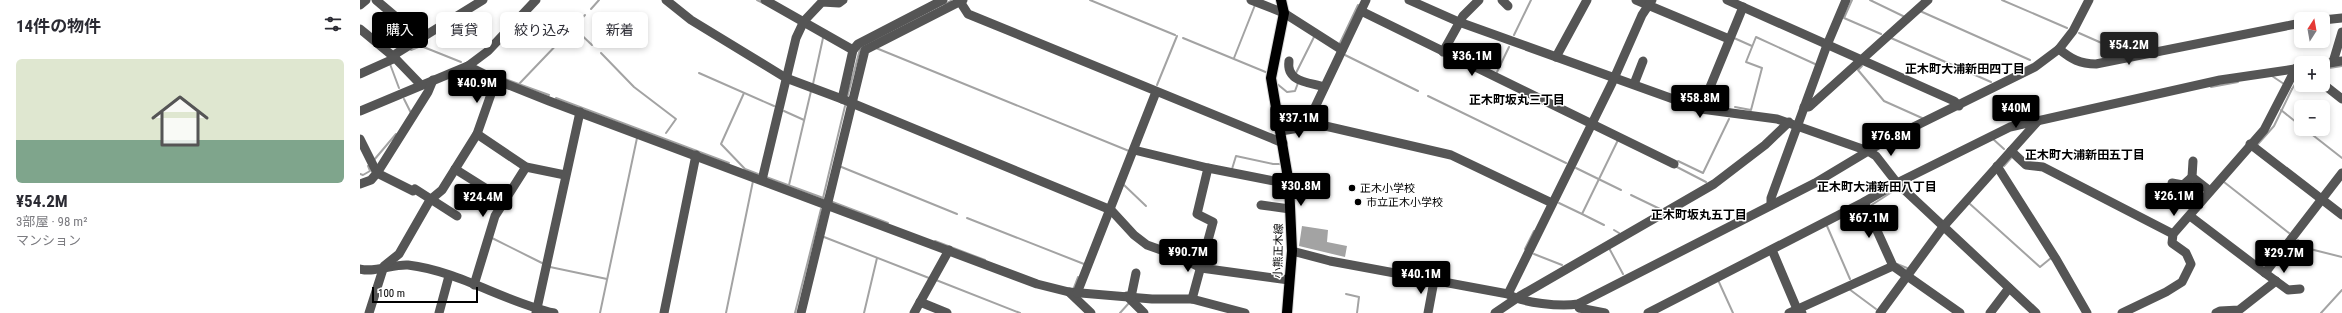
<!DOCTYPE html>
<html lang="ja">
<head>
<meta charset="utf-8">
<style>
  body { margin:0; font-family:"Roboto Condensed","Noto Sans JP",sans-serif; background:#f2f2f3; color:#2b2b33; height:100vh; display:flex; flex-direction:column; font-size:15px; white-space:nowrap }
  * { box-sizing:border-box; margin:0 }
  p { font-size:13px; color:#7c7c81 }
  .icon { flex:none; width:22px; height:22px; fill:none; stroke:currentColor; stroke-width:2; stroke-linecap:round; stroke-linejoin:round }
  .map { position:relative; flex:1; overflow:hidden }
  .side { display:flex; flex-direction:column; background:#fff; width:360px }
  .side>* { flex:none }
  .guide { position:absolute; left:12px; top:12px; width:380px; height:36px; display:flex; gap:8px }
  .needle { width:26px; rotate:11deg }
  .controls { position:absolute; left:1934px; top:12px; display:grid; gap:8px }
  .controls a { display:grid; place-items:center; width:36px; height:36px; border-radius:6px; background:#fff; box-shadow:0 2px 6px #0003; font-size:20px }
  .scale { position:absolute; left:12px; bottom:10px; width:106px; box-sizing:border-box; padding-left:4px; border:2px solid #000; border-top:0; font-size:11px; line-height:14px; white-space:nowrap; color:#000; -webkit-text-stroke:3px #fff; paint-order:stroke }
  .price { position:absolute; translate:-50% -34px; padding:0 9px; border-radius:4px; background:#000; color:#fff; font-size:13px; line-height:26px; filter:drop-shadow(0 1px 2px #0008) }
  .price::after { content:''; position:absolute; left:50%; top:24px; width:12px; height:9px; margin-left:-6px; background:inherit; clip-path:polygon(0 0,100% 0,50% 100%) }
  .price.current { background:#222; color:#fff }
  ul { padding:0; list-style:none }
  li { display:grid; align-content:center; gap:8px; height:212px; padding:0 16px }
  li+li { border-top:1px solid #e1e1e2 }
  li span { display:grid; place-items:center; height:124px; border-radius:6px; color:#555 }
  li>.icon { margin-inline-start:auto }
  span .icon { width:72px; height:72px; fill:#fffc; stroke-width:1 }
  li b { font-size:17px }
  h2 { display:flex; justify-content:space-between; align-items:center; height:48px; padding:0 16px; font-size:17px }
  .tag { padding:0 14px; border-radius:6px; background:#fff; box-shadow:0 2px 6px #0003; font-size:14px; line-height:36px }
  .tag.current { background:#000; color:#fff }
  main { display:flex; flex:1; min-height:0 }
  .map>svg:first-child { display:block }
</style>
</head>
<body>
<main>
<section class="side">
<h2>14件の物件<svg class="icon" aria-label="filters" viewBox="0 0 24 24"><path d="M4 7h16M4 17h16"/><circle cx="9" cy="7" r="2"/><circle cx="15" cy="17" r="2"/></svg></h2>
<ul>
<li><span style="background:linear-gradient(#dfe7d0 65%,#7fa58c 0)"><svg class="icon" aria-label="home" viewBox="0 0 24 24"><path d="M3 11l9-7 9 7M6 9v11h12V9"/></svg></span><div><b>¥54.2M</b><p>3部屋 · 98 m²</p><p>マンション</p></div></li>
</ul>
</section>
<div class="map">
<svg width="1982" height="313" viewBox="0 0 1982 313">
  <rect width="100%" height="100%" fill="#fff"/>
  <!-- water -->
  <polygon fill="#a3a3a3" points="942,226 968,230 967,242 987,246 985,257 939,246"/>
  <g fill="none" stroke-linecap="round" stroke-linejoin="round">
    <!-- stream -->
    <g stroke="#a3a3a3" stroke-width="2">
      <polyline points="397,0 403,3"/>
      <polyline points="730,0 815,35"/>
      <polyline points="1492,0 1484,18 1521,34"/>
      <polyline points="1510,0 1545,17"/>
      <polyline points="1642,0 1707,28"/>
      <polyline points="585,4 591,1"/>
      <polyline points="231,9 239,0"/>
      <polyline points="1560,11 1670,60"/>
      <polyline points="213,27 232,45"/>
      <polyline points="1719,33 1762,52"/>
      <polyline points="1154,35 1171,0"/>
      <polyline points="823,38 908,73"/>
      <polyline points="1374,38 1392,46"/>
      <polyline points="1531,38 1631,82"/>
      <polyline points="980,43 998,5"/>
      <polyline points="516,48 769,151"/>
      <polyline points="51,50 61,46 101,62"/>
      <polyline points="241,53 274,87 316,119 306,133"/>
      <polyline points="985,55 1058,91"/>
      <polyline points="874,58 895,5"/>
      <polyline points="30,64 39,88"/>
      <polyline points="1502,66 1498,70 1524,101 1562,118"/>
      <polyline points="1963,69 1982,66"/>
      <polyline points="1137,72 1149,47"/>
      <polyline points="339,73 414,106"/>
      <polyline points="936,73 954,37"/>
      <polyline points="137,76 189,95"/>
      <polyline points="1912,76 1924,84"/>
      <polyline points="916,83 927,92 935,91 938,83"/>
      <polyline points="159,84 225,15"/>
      <polyline points="453,84 463,38"/>
      <polyline points="797,85 817,36"/>
      <polyline points="1851,87 1878,82"/>
      <polyline points="1932,89 1941,75"/>
      <polyline points="384,93 361,144 385,169 398,174"/>
      <polyline points="1068,96 1206,163"/>
      <polyline points="196,98 369,163"/>
      <polyline points="487,98 500,49 503,46"/>
      <polyline points="44,99 51,113"/>
      <polyline points="1375,107 1391,110 1402,68 1386,62 1396,37 1455,64"/>
      <polyline points="1921,110 1941,126"/>
      <polyline points="424,111 444,120"/>
      <polyline points="925,113 943,117"/>
      <polyline points="1945,129 1982,158"/>
      <polyline points="1633,139 1644,149"/>
      <polyline points="1898,144 1914,126 1932,89"/>
      <polyline points="14,160 36,134"/>
      <polyline points="1318,161 1343,173 1369,119"/>
      <polyline points="479,166 597,214"/>
      <polyline points="1315,166 1346,182"/>
      <polyline points="1644,166 1651,158"/>
      <polyline points="1216,168 1261,190"/>
      <polyline points="871,169 872,169 876,156 913,164 922,164"/>
      <polyline points="0,174 3,175 10,171 8,166"/>
      <polyline points="406,177 466,199"/>
      <polyline points="1864,182 1929,233"/>
      <polyline points="429,185 451,91"/>
      <polyline points="764,185 786,206"/>
      <polyline points="1271,195 1300,209"/>
      <polyline points="463,198 485,106"/>
      <polyline points="470,201 528,223"/>
      <polyline points="1199,203 1222,214 1258,140"/>
      <polyline points="1610,204 1680,267 1691,258"/>
      <polyline points="1510,206 1535,190"/>
      <polyline points="1222,214 1244,225"/>
      <polyline points="607,218 724,264"/>
      <polyline points="1467,226 1490,279"/>
      <polyline points="1254,230 1259,233"/>
      <polyline points="464,237 569,278"/>
      <polyline points="132,238 182,263"/>
      <polyline points="1938,240 1950,249 1982,257"/>
      <polyline points="575,241 625,260"/>
      <polyline points="1249,248 1263,274"/>
      <polyline points="1165,249 1174,231"/>
      <polyline points="1174,254 1202,265"/>
      <polyline points="1537,264 1547,268"/>
      <polyline points="190,267 247,279"/>
      <polyline points="576,280 660,313"/>
      <polyline points="1358,280 1373,313"/>
      <polyline points="1489,289 1516,309"/>
      <polyline points="713,290 718,277"/>
      <polyline points="986,294 999,297 997,313"/>
      <polyline points="240,313 277,138"/>
      <polyline points="366,313 393,181"/>
      <polyline points="435,313 461,209"/>
      <polyline points="504,313 517,258"/>
      <polyline points="760,313 769,303"/>
      <polyline points="1961,313 1982,290"/>
    </g>
    <defs>
      <polyline id="major" points="921,0 924,13 911,78 929,184 932,251 927,313"/>
    </defs>
    <!-- major casing -->
    <use href="#major" stroke="#dbdbdb" stroke-width="12"/>
    <!-- minor -->
    <g stroke="#555" stroke-width="9">
      <polyline points="16,0 62,39"/>
      <polyline points="306,0 331,20 426,78 482,99 493,50 405,0"/>
      <polyline points="599,0 608,14 923,143"/>
      <polyline points="891,0 924,13 982,50"/>
      <polyline points="1049,0 1099,22 1341,109 1417,119 1508,151 1516,156 1537,183 1676,313"/>
      <polyline points="1142,0 1148,6"/>
      <polyline points="1276,0 1369,39"/>
      <polyline points="1367,0 1594,101 1599,106"/>
      <polyline points="0,5 6,0"/>
      <polyline points="1001,11 1314,164"/>
      <polyline points="1963,20 1982,18"/>
      <polyline points="0,29 34,57 61,85"/>
      <path d="M1699,49C1711,59 1720,64 1736,64L1941,23"/>
      <polyline points="493,50 498,44 583,0"/>
      <polyline points="1083,52 1103,16 1119,0"/>
      <polyline points="1196,57 1227,0"/>
      <path d="M929,61C926,82 948,82 964,87"/>
      <polyline points="1973,62 1982,32"/>
      <polyline points="1963,64 1982,61"/>
      <polyline points="108,66 136,80 189,101 677,284 709,292 792,299 832,299 885,313"/>
      <polyline points="0,74 31,60 37,53 123,0"/>
      <polyline points="1274,84 1283,61"/>
      <polyline points="1963,84 1982,99"/>
      <polyline points="482,99 751,210 774,235 787,245 818,256 841,268 929,280"/>
      <polyline points="1444,107 1449,107 1568,0"/>
      <polyline points="1341,109 1383,7"/>
      <polyline points="0,111 108,66 128,51 176,0"/>
      <polyline points="948,122 1091,155 1192,203"/>
      <polyline points="921,131 939,128 948,122 1006,0"/>
      <polyline points="117,134 166,167 205,175"/>
      <polyline points="0,139 17,173 53,191 55,189 97,216"/>
      <polyline points="1890,144 1982,215"/>
      <polyline points="774,150 848,168 837,214 853,222 832,299"/>
      <polyline points="1651,151 1666,165 1683,167 1813,234"/>
      <polyline points="1833,161 1832,177 1850,191"/>
      <polyline points="1637,166 1696,259 1727,313"/>
      <polyline points="848,168 929,184"/>
      <polyline points="95,169 130,191"/>
      <polyline points="402,180 436,38 444,21 462,2 479,3 483,0"/>
      <polyline points="1812,183 1823,185 1832,177"/>
      <polyline points="0,184 11,180 17,173 68,92 73,80"/>
      <polyline points="1504,202 1533,266"/>
      <polyline points="901,205 930,209"/>
      <polyline points="1411,205 1411,198 1467,45 1486,0"/>
      <polyline points="1830,216 1905,273 1982,173"/>
      <polyline points="1412,250 1437,309 1442,313"/>
      <path d="M932,251L970,261L1148,294C1162,303 1201,307 1218,304L1455,183L1525,141L1675,67L1699,49L1713,31L1729,0"/>
      <path d="M0,269C15,273 33,264 48,265C99,271 144,302 194,313"/>
      <polyline points="1905,273 1928,290 1940,289"/>
      <polyline points="114,285 135,216 166,167"/>
      <polyline points="709,292 731,313"/>
      <polyline points="717,293 796,92"/>
      <polyline points="1148,294 1252,83 1282,15 1292,0"/>
      <polyline points="767,296 784,313"/>
      <polyline points="771,297 776,273"/>
      <polyline points="560,302 587,313"/>
      <polyline points="1218,304 1219,308 1245,313"/>
      <polyline points="9,313 24,266 39,254 70,200 82,190 117,134 136,80"/>
      <polyline points="79,313 89,276"/>
      <polyline points="176,313 220,112"/>
      <polyline points="304,313 336,155"/>
      <polyline points="441,313 505,50 603,0"/>
      <polyline points="554,313 589,250"/>
      <polyline points="1068,313 1074,281"/>
      <polyline points="1135,313 1160,296 1354,184 1405,145 1429,122"/>
      <polyline points="1288,313 1504,202 1537,183 1650,127 1860,80 1941,68"/>
      <polyline points="1429,313 1533,266 1600,313"/>
      <polyline points="1520,313 1583,227 1677,122"/>
      <polyline points="1630,313 1649,288"/>
      <polyline points="1762,313 1806,292 1822,282 1831,264 1826,253 1812,243 1813,234 1904,130 1936,68"/>
      <polyline points="1856,313 1860,311 1879,310 1916,281"/>
    </g>
    <!-- major -->
    <use href="#major" stroke="#000" stroke-width="10"/>
  </g>
  <!-- markers -->
  <g fill="#000" stroke="#fff" stroke-width="1.5">
    <circle cx="992" cy="188" r="4"/>
    <circle cx="998" cy="202" r="4"/>
  </g>
  <g text-anchor="middle" stroke-width="3" stroke-linejoin="round" paint-order="stroke">
    <!-- poi labels -->
    <g font-size="11" fill="#000" stroke="#fff" text-anchor="start">
      <text x="1000" y="192">正木小学校</text>
      <text x="1006" y="206">市立正木小学校</text>
    </g>
    <!-- street labels -->
    <g font-size="11" fill="#000" stroke="#fff">
      <text transform="translate(918 251) rotate(-89)" y="4">小熊正木線</text>
    </g>
    <!-- neighbourhood labels -->
    <g font-size="12" font-weight="bold" fill="#000" stroke="#fff">
      <text x="1605" y="73">正木町大浦新田四丁目</text>
      <text x="1157" y="104">正木町坂丸三丁目</text>
      <text x="1725" y="159">正木町大浦新田五丁目</text>
      <text x="1517" y="191">正木町大浦新田八丁目</text>
      <text x="1339" y="219">正木町坂丸五丁目</text>
    </g>
  </g>
</svg>
<div class="controls">
<a><svg class="needle" viewBox="-14 -14 28 28"><path d="M0-13l5 13h-10z" fill="#e53935"/><path d="M0 13l5-13h-10z" fill="#7c7c81"/></svg></a>
<a>+</a>
<a>−</a>
</div>
<div class="scale">100 m</div>
<b class="price current" style="left:1769px;top:66px">¥54.2M</b>
<b class="price" style="left:1112px;top:77px">¥36.1M</b>
<b class="price" style="left:117px;top:104px">¥40.9M</b>
<b class="price" style="left:1340px;top:119px">¥58.8M</b>
<b class="price" style="left:1656px;top:129px">¥40M</b>
<b class="price" style="left:939px;top:139px">¥37.1M</b>
<b class="price" style="left:1531px;top:157px">¥76.8M</b>
<b class="price" style="left:941px;top:207px">¥30.8M</b>
<b class="price" style="left:1814px;top:217px">¥26.1M</b>
<b class="price" style="left:123px;top:218px">¥24.4M</b>
<b class="price" style="left:1509px;top:239px">¥67.1M</b>
<b class="price" style="left:828px;top:273px">¥90.7M</b>
<b class="price" style="left:1924px;top:274px">¥29.7M</b>
<b class="price" style="left:1061px;top:295px">¥40.1M</b>
<div class="guide">
<a class="tag current">購入</a>
<a class="tag">賃貸</a>
<a class="tag">絞り込み</a>
<a class="tag">新着</a>
</div>
</div>
</main>
</body>
</html>
